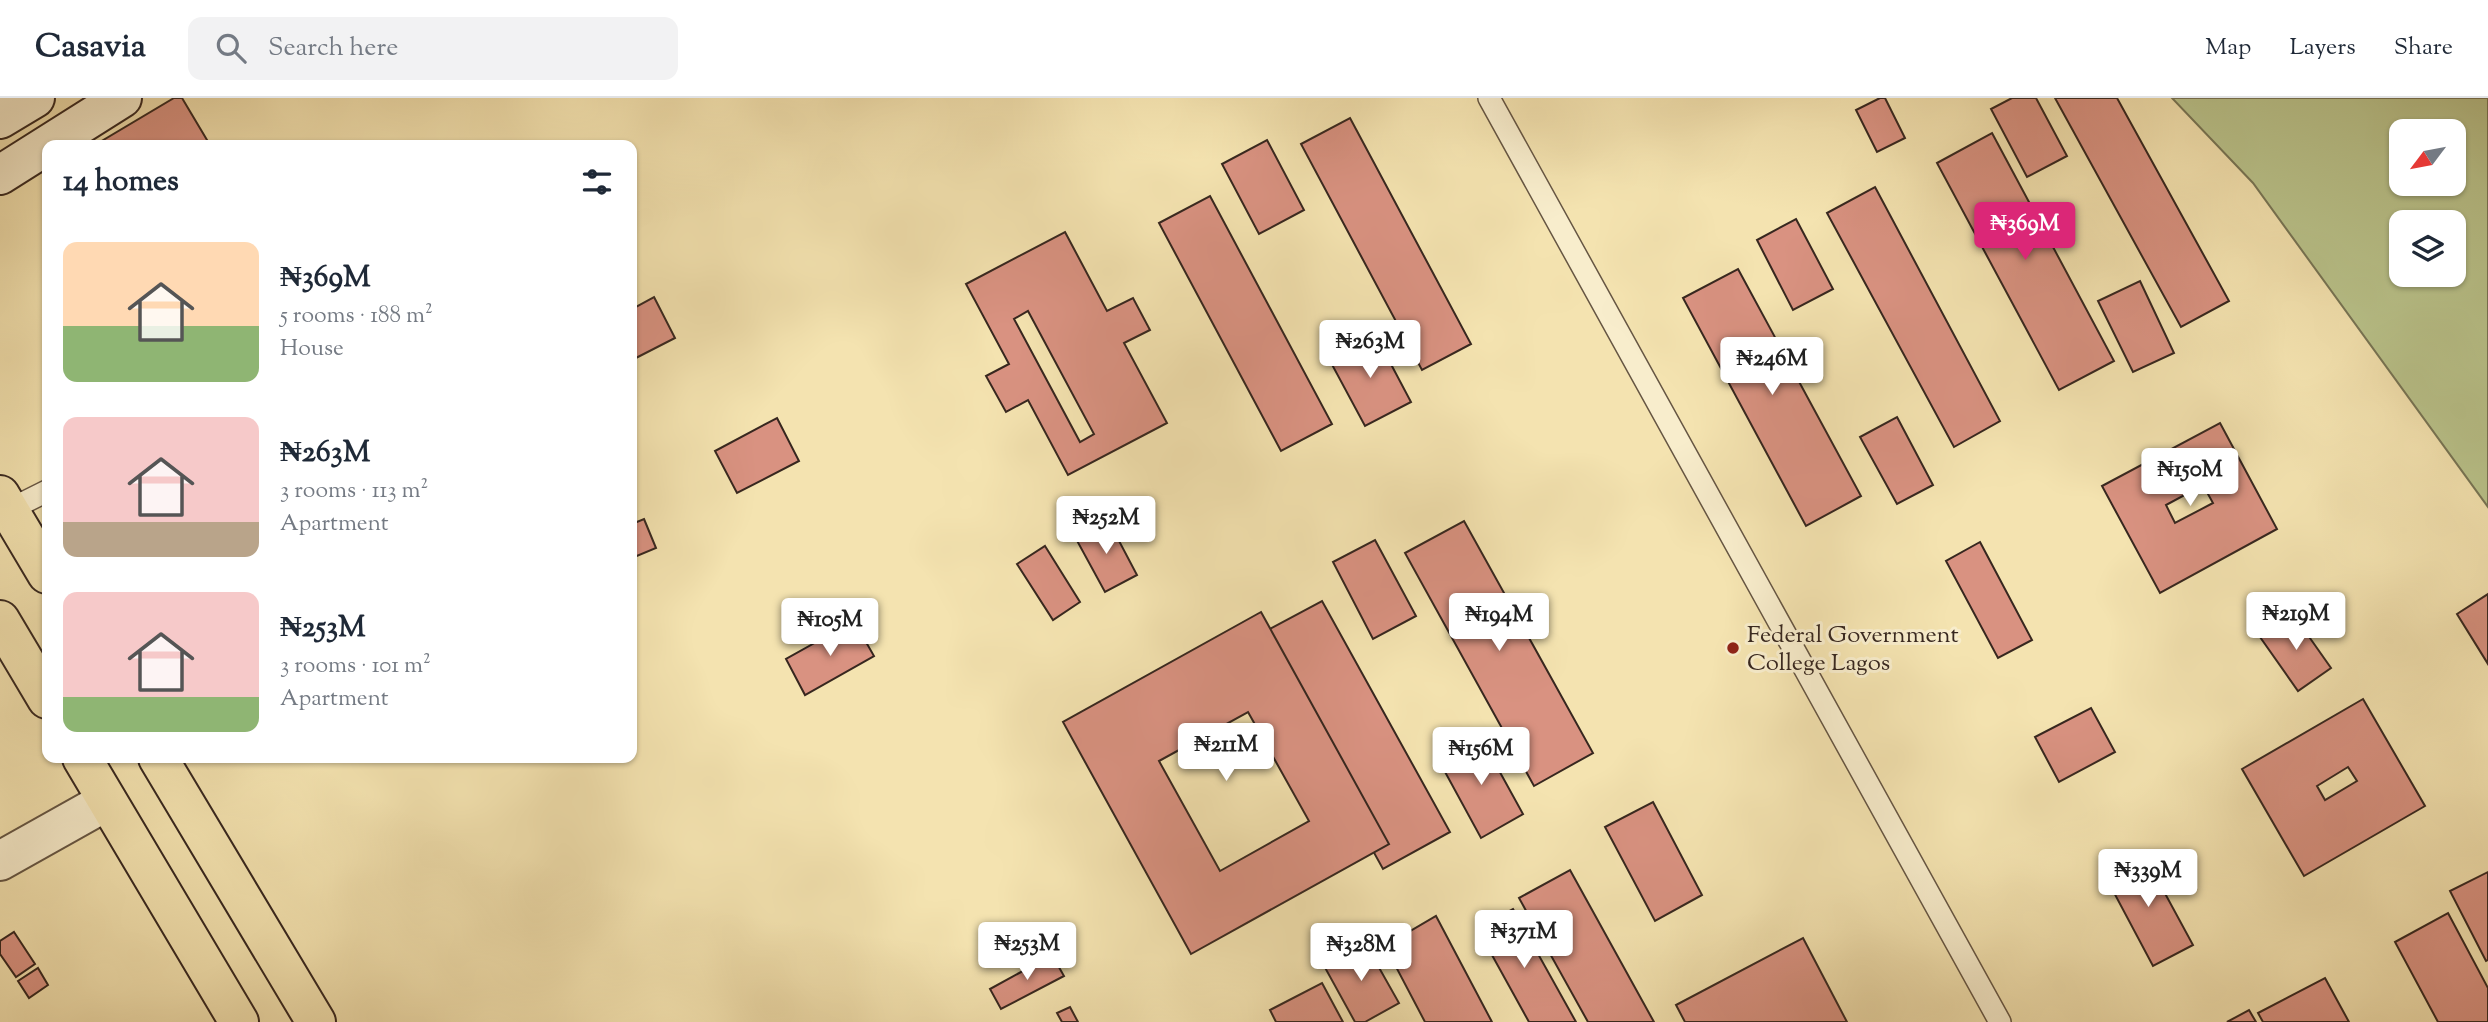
<!DOCTYPE html>
<html lang="en">
<head>
<meta charset="utf-8">
<style>
  body { margin:0; font-family:"Sorts Mill Goudy",serif; background:#f2f2f3; color:#1f2937; height:100vh; display:flex; flex-direction:column; font-size:26px; white-space:nowrap }
  * { box-sizing:border-box; margin:0 }
  p { font-size:23px; color:#747a83 }
  .icon { flex:none; width:38px; height:38px; fill:none; stroke:currentColor; stroke-width:2; stroke-linecap:round; stroke-linejoin:round }
  .map { position:relative; flex:1; overflow:hidden }
  .sheet { position:absolute; left:42px; top:42px; width:595px; height:623px; display:flex; flex-direction:column; background:#fff; border-radius:14px; box-shadow:0 2px 5px #0004 }
  .sheet>* { flex:none }
  .needle { width:46px; rotate:238deg }
  .buttons { position:absolute; left:2389px; top:21px; display:grid; gap:14px }
  .buttons a { display:grid; place-items:center; width:77px; height:77px; border-radius:14px; background:#fff; box-shadow:0 2px 5px #0004; font-size:35px }
  .price { position:absolute; translate:-50% -60px; padding:0 16px; border-radius:7px; background:#fff; color:#222; font-size:23px; line-height:46px; filter:drop-shadow(0 2px 4px #0008) }
  .price::after { content:''; position:absolute; left:50%; top:42px; width:21px; height:16px; margin-left:-10px; background:inherit; clip-path:polygon(0 0,100% 0,50% 100%) }
  .price.selected { background:#db2777; color:#fff }
  ul { padding:0; list-style:none }
  li { display:flex; align-items:center; gap:21px; height:175px; padding:0 21px }
  li span { display:grid; place-items:center; flex:none; width:196px; height:140px; border-radius:14px; color:#555 }
  li>.icon { margin-inline-start:auto }
  span .icon { width:84px; height:84px; fill:#fffc; stroke-width:1 }
  li b { font-size:30px }
  h2 { display:flex; justify-content:space-between; align-items:center; height:84px; padding:0 21px; font-size:30px }
  header { display:flex; align-items:center; gap:42px; box-sizing:border-box; height:98px; padding:0 35px; background:#fff; border-bottom:2px solid #e0e1e3 }
  header strong { font-size:33px }
  nav { display:flex; gap:38px; margin-inline-start:auto; font-size:24px }
  .search { width:490px; height:63px; background:#f2f2f3; display:flex; align-items:center; gap:18px; box-sizing:border-box; padding:0 24px; border-radius:14px; color:#747a83; font-size:26px }
  .map>svg:first-child { display:block }
</style>
</head>
<body>
<header>
<strong>Casavia</strong>
<div class="search"><svg class="icon" aria-label="search" viewBox="0 0 24 24"><circle cx="10" cy="10" r="6"/><path d="M15 15l6 6"/></svg>Search here</div>
<nav><a>Map</a><a>Layers</a><a>Share</a></nav>
</header>
<div class="map">
<svg width="2488" height="924" viewBox="0 0 2488 924">
  <rect width="100%" height="100%" fill="#f4e3b0"/>
  <filter id="stains"><feTurbulence type="fractalNoise" baseFrequency=".00286" numOctaves="4"/><feColorMatrix values="0 0 0 0 .2 0 0 0 0 .09 0 0 0 0 .02 0 0 0 .5 -.17"/></filter>
  <radialGradient id="worn" r=".72"><stop offset=".6" stop-color="#630" stop-opacity="0"/><stop offset="1" stop-color="#630" stop-opacity=".3"/></radialGradient>
  <!-- green -->
  <path fill="#bac48c" stroke="#787656" stroke-width="2" fill-rule="evenodd" d="M2172,0H2488V409L2253,85ZM2401,33H2454V86H2401ZM2401,124H2454V177H2401Z"/>
  <!-- building -->
  <g fill="#d99281" stroke="#37271f" stroke-width="2" fill-rule="evenodd">
    <polygon points="174,0 182,0 210,47 95,47"/>
    <polygon points="1880,0 1885,0 1905,40 1877,54 1856,12"/>
    <polygon points="2012,0 2036,0 2067,58 2027,79 1991,11"/>
    <polygon points="2055,0 2117,0 2229,203 2181,229"/>
    <polygon points="1350,20 1471,246 1422,272 1301,46"/>
    <polygon points="1992,35 2114,263 2059,292 1937,65"/>
    <polygon points="1267,42 1304,112 1259,136 1222,66"/>
    <polygon points="1875,89 2000,323 1954,349 1827,115"/>
    <polygon points="1210,98 1332,326 1281,353 1159,125"/>
    <polygon points="1796,121 1833,191 1793,212 1757,142"/>
    <path d="M1065,134L1107,213L1133,200L1150,232L1124,245L1167,325L1068,377L1028,302L1006,314L986,278L1009,266L966,186ZM1028,213L1094,336L1080,344L1014,221Z"/>
    <polygon points="1738,171 1861,398 1806,428 1683,200"/>
    <polygon points="2140,183 2174,255 2133,274 2098,203"/>
    <polygon points="654,199 675,240 632,262 632,211"/>
    <polygon points="1375,236 1411,304 1365,328 1329,261"/>
    <polygon points="1897,319 1933,387 1897,406 1860,339"/>
    <polygon points="777,320 799,363 737,395 715,353"/>
    <path d="M2220,325L2277,431L2160,495L2102,388ZM2203,387L2213,405L2175,425L2166,407Z"/>
    <polygon points="644,421 656,450 632,460 632,426"/>
    <polygon points="1108,422 1137,477 1105,494 1075,439"/>
    <polygon points="1464,423 1593,655 1534,688 1405,455"/>
    <polygon points="1375,442 1416,518 1373,541 1333,464"/>
    <polygon points="1980,444 2032,542 1998,560 1946,463"/>
    <polygon points="1045,448 1080,504 1053,522 1017,466"/>
    <polygon points="2488,496 2488,566 2457,516"/>
    <polygon points="1322,503 1450,734 1383,771 1255,539"/>
    <path d="M1261,514L1389,746L1191,856L1063,624ZM1248,614L1309,723L1220,773L1159,663Z"/>
    <polygon points="2293,516 2331,570 2298,593 2260,539"/>
    <polygon points="854,523 874,558 805,597 786,561"/>
    <path d="M2363,601L2425,708L2304,778L2242,671ZM2348,669L2357,683L2325,702L2317,688Z"/>
    <polygon points="2091,610 2115,654 2059,684 2035,639"/>
    <polygon points="1480,638 1523,716 1481,740 1438,661"/>
    <polygon points="1653,704 1702,797 1655,823 1605,729"/>
    <polygon points="2142,753 2193,847 2153,868 2103,774"/>
    <polygon points="1570,772 1654,924 1588,924 1519,800"/>
    <polygon points="2488,774 2488,862 2486,863 2450,793"/>
    <polygon points="1513,811 1576,924 1529,924 1477,830"/>
    <polygon points="2448,815 2488,890 2488,924 2438,924 2395,844"/>
    <polygon points="1436,818 1492,924 1425,924 1385,848"/>
    <polygon points="14,834 35,866 16,879 0,856 0,843"/>
    <polygon points="1803,840 1847,924 1685,924 1676,907"/>
    <polygon points="1364,843 1399,905 1365,924 1355,924 1323,866"/>
    <polygon points="1052,857 1064,878 1001,911 990,891"/>
    <polygon points="38,870 48,887 29,900 18,883"/>
    <polygon points="2325,880 2349,924 2263,924 2258,915"/>
    <polygon points="1322,885 1343,924 1276,924 1270,912"/>
    <polygon points="1070,909 1078,924 1062,924 1057,915"/>
    <polygon points="2249,912 2256,924 2227,924"/>
  </g>
  <g fill="none" stroke-linecap="round" stroke-linejoin="round">
    <defs>
      <g id="lane">
        <polyline points="1489,0 2000,924"/>
        <polyline points="9,412 47,393"/>
      </g>
      <polyline id="street" points="0,763 107,703"/>
      <g id="secondary">
        <polyline points="0,21 35,0"/>
        <polyline points="0,77 122,0"/>
      </g>
      <g id="highway">
        <polyline points="0,397 47,476"/>
        <polyline points="0,522 47,601"/>
        <polyline points="82,660 239,924"/>
        <polyline points="158,660 316,924"/>
      </g>
    </defs>
    <!-- lane casing -->
    <use href="#lane" stroke="#665643" stroke-width="24"/>
    <!-- street casing -->
    <use href="#street" stroke="#665643" stroke-width="42"/>
    <!-- secondary casing -->
    <use href="#secondary" stroke="#37271f" stroke-width="42"/>
    <!-- highway casing -->
    <use href="#highway" stroke="#37271f" stroke-width="42"/>
    <!-- lane -->
    <use href="#lane" stroke="#f8edcc" stroke-width="21"/>
    <!-- street -->
    <use href="#street" stroke="#f8edcc" stroke-width="38"/>
    <!-- secondary -->
    <use href="#secondary" stroke="#f8edcc" stroke-width="38"/>
    <!-- highway -->
    <use href="#highway" stroke="#f4e3b0" stroke-width="38"/>
  </g>
  <!-- markers -->
  <circle fill="#8f2418" stroke="#f8edcc" stroke-width="2.5" cx="1733" cy="550" r="7"/>
  <g text-anchor="middle" stroke-width="6" stroke-linejoin="round" paint-order="stroke">
    <!-- poi labels -->
    <g font-size="24" fill="#37271f" stroke="#f8edcc" text-anchor="start">
      <text x="1747" y="544">Federal Government<tspan x="1747" dy="28">College Lagos</tspan></text>
    </g>
  </g>
  <rect width="100%" height="100%" filter="url(#stains)"/>
  <rect width="100%" height="100%" fill="url(#worn)"/>
</svg>
<div class="buttons">
<a><svg class="needle" viewBox="-14 -14 28 28"><path d="M0-13l5 13h-10z" fill="#e53935"/><path d="M0 13l5-13h-10z" fill="#747a83"/></svg></a>
<a><svg class="icon" aria-label="layers" viewBox="0 0 24 24"><path d="M12 4l9 5-9 5-9-5zM3 14l9 5 9-5"/></svg></a>
</div>
<b class="price selected" style="left:2025px;top:164px">₦369M</b>
<b class="price" style="left:1370px;top:282px">₦263M</b>
<b class="price" style="left:1772px;top:299px">₦246M</b>
<b class="price" style="left:2190px;top:410px">₦150M</b>
<b class="price" style="left:1106px;top:458px">₦252M</b>
<b class="price" style="left:2296px;top:554px">₦219M</b>
<b class="price" style="left:1499px;top:555px">₦194M</b>
<b class="price" style="left:830px;top:560px">₦105M</b>
<b class="price" style="left:1226px;top:685px">₦211M</b>
<b class="price" style="left:1481px;top:689px">₦156M</b>
<b class="price" style="left:2148px;top:811px">₦339M</b>
<b class="price" style="left:1524px;top:872px">₦371M</b>
<b class="price" style="left:1027px;top:884px">₦253M</b>
<b class="price" style="left:1361px;top:885px">₦328M</b>
<section class="sheet">
<h2>14 homes<svg class="icon" aria-label="filters" viewBox="0 0 24 24"><path d="M4 7h16M4 17h16"/><circle cx="9" cy="7" r="2"/><circle cx="15" cy="17" r="2"/></svg></h2>
<ul>
<li><span style="background:linear-gradient(#ffd9b3 60%,#8fb573 0)"><svg class="icon" aria-label="home" viewBox="0 0 24 24"><path d="M3 11l9-7 9 7M6 9v11h12V9"/></svg></span><div><b>₦369M</b><p>5 rooms · 188 m²</p><p>House</p></div></li>
<li><span style="background:linear-gradient(#f6c9c9 75%,#b9a48a 0)"><svg class="icon" aria-label="home" viewBox="0 0 24 24"><path d="M3 11l9-7 9 7M6 9v11h12V9"/></svg></span><div><b>₦263M</b><p>3 rooms · 113 m²</p><p>Apartment</p></div></li>
<li><span style="background:linear-gradient(#f6c9c9 75%,#8fb573 0)"><svg class="icon" aria-label="home" viewBox="0 0 24 24"><path d="M3 11l9-7 9 7M6 9v11h12V9"/></svg></span><div><b>₦253M</b><p>3 rooms · 101 m²</p><p>Apartment</p></div></li>
</ul>
</section>
</div>
</body>
</html>
